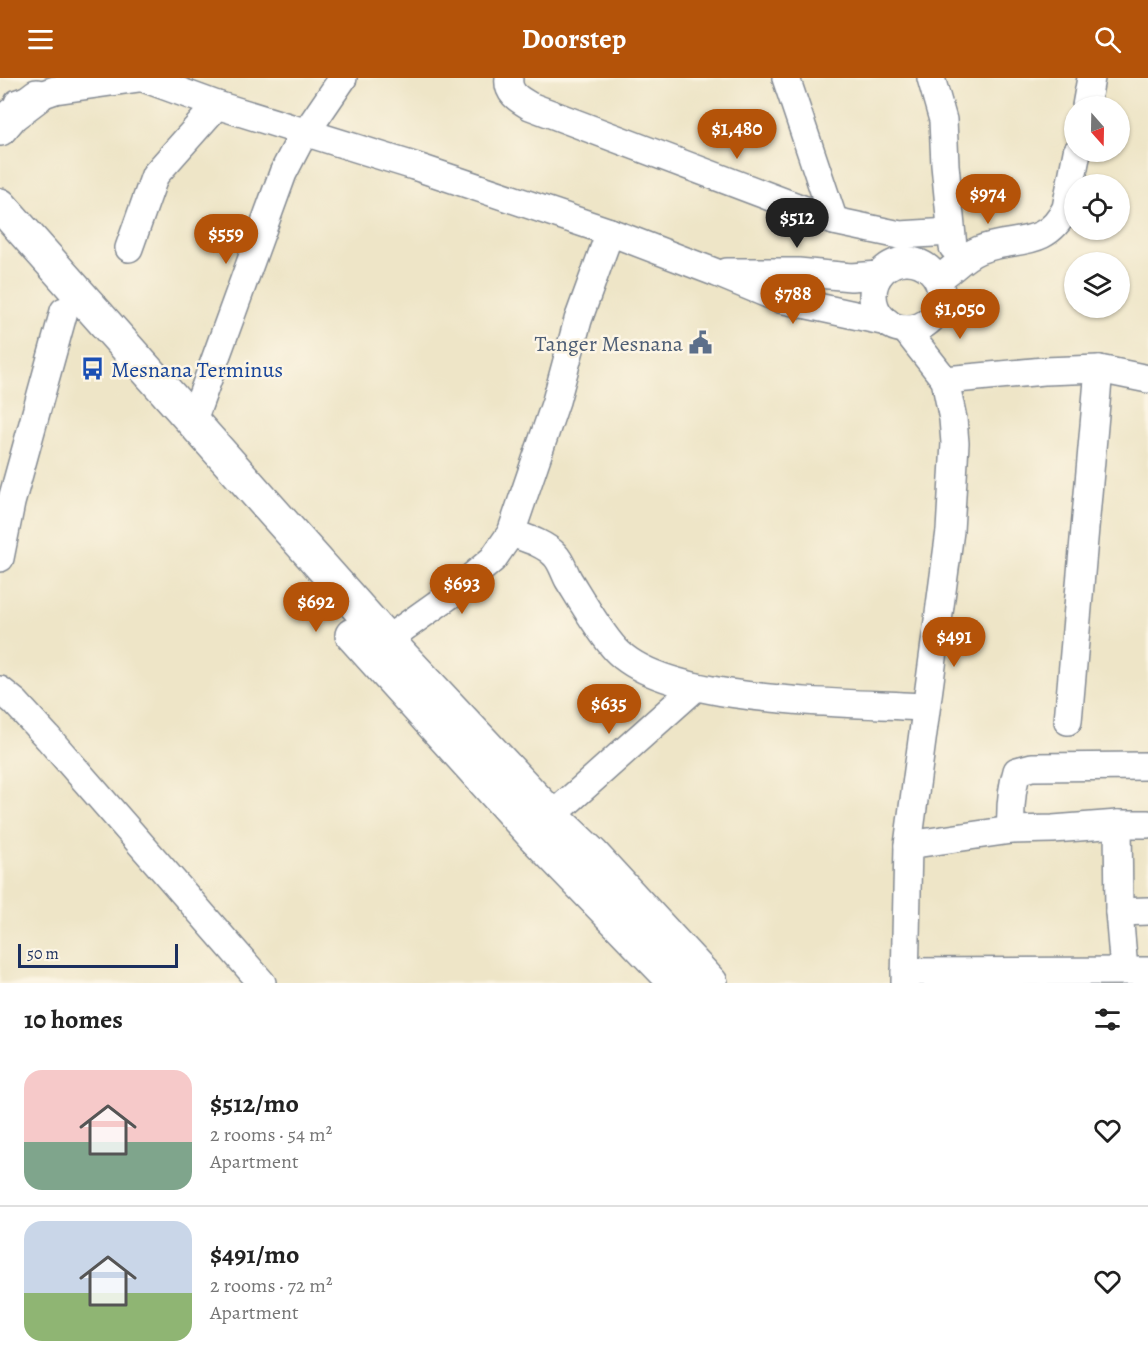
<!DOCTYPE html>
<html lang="en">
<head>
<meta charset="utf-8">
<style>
  body { margin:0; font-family:Alegreya,serif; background:#f2f2f2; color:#222; height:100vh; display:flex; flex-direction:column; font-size:22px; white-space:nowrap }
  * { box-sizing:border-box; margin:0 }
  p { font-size:20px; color:#767676 }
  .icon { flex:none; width:33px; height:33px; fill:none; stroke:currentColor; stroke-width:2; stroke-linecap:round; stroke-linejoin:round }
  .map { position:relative; height:905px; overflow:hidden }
  .details { display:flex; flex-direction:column; background:#fff; flex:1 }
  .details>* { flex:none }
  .needle { width:39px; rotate:160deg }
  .tools { position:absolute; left:1064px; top:18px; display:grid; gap:12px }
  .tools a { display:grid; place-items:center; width:66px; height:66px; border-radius:50%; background:#fff; box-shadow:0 2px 4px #0004; font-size:30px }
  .scale { position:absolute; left:18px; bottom:15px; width:160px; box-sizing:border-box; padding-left:6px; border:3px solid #1b2f5e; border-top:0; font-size:16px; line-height:21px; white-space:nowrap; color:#1b2f5e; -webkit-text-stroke:4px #fcf5e5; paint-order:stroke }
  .price { position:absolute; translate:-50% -51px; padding:0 14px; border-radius:21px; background:#b45309; color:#fff; font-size:20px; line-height:39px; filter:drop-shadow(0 2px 3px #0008) }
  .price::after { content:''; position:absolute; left:50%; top:36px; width:18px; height:14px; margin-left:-9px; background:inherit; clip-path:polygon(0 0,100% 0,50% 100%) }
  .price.current { background:#222; color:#fff }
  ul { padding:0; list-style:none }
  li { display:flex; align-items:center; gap:18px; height:150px; padding:0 24px }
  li+li { border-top:2px solid #e0e0e0 }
  li span { display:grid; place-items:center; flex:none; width:168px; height:120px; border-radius:18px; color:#555 }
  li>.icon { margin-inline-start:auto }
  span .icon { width:72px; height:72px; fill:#fffc; stroke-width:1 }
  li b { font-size:26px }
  h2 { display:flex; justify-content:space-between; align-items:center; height:72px; padding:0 24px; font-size:26px }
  header { display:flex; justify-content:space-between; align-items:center; height:78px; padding:0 24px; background:#b45309; color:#fff; font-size:27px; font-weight:600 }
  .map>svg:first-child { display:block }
</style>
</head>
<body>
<header><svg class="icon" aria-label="menu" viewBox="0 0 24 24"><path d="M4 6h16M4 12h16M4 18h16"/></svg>Doorstep<svg class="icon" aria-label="search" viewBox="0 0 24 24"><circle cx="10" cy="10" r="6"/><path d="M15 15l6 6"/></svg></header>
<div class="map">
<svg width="1148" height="905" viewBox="0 0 1148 905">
  <rect width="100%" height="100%" fill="#fcf5e5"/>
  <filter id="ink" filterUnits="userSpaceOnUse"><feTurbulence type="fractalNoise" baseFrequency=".0167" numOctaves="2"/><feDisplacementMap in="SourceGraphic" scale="12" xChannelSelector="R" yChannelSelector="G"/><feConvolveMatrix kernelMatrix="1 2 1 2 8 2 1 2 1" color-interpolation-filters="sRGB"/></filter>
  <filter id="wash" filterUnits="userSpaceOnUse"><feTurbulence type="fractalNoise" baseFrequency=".008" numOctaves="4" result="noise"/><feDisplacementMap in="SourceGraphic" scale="24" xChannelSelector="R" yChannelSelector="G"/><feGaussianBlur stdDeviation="1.35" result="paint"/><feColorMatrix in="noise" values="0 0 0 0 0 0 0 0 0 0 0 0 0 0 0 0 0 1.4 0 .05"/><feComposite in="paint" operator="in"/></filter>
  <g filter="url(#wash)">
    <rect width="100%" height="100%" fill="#eee5c7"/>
  </g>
  <g filter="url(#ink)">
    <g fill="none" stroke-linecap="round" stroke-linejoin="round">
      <defs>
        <g id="minor">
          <polyline points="143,0 217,27 414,88 610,154 717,195 780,221 887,244"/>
          <path d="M509,0C507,15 518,21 530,28L834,143L900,157L950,154"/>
          <polyline points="786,0 834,143"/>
          <polyline points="931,0 943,42 945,87 953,169"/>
          <polyline points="18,25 55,12 139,0"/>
          <polyline points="1086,28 1091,0"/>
          <path d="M610,154L578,242L556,323L511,455C525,460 544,465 555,477C561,483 564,493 568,501C581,522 600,555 616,572C668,627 850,624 925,629"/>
          <polyline points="129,170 155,97 217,27"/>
          <circle cx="907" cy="217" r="34"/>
          <polyline points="727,194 798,194 851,199 879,197"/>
          <path d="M938,201C953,192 962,179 979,172C1013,158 1046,172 1066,130L1077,74"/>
          <polyline points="905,251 945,302 953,341 955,365 950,453 908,767 905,905"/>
          <polyline points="945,302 1044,293 1099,291 1148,301"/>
          <polyline points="192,345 283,95 298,66 343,0"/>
          <polyline points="0,480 11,425 64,233"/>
          <polyline points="371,573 454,514 493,481 511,455"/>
          <polyline points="0,612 15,624 49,661 262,905"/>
          <polyline points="1068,643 1099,291"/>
          <polyline points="1118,746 1119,834 1124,892"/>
          <polyline points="536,752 696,609"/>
          <path d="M1011,752C1010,732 1011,713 1017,693L1032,689L1148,688"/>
          <polyline points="908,767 1011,752 1053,751 1118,746 1148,746"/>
          <polyline points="1119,834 1148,833"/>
          <polyline points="905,894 1148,893"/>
        </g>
        <g id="major">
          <polyline points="0,51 12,37 37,18"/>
          <polyline points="0,127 387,562 552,738 592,776 711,905"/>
          <polyline points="352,557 532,756 676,905"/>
        </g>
      </defs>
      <!-- minor casing -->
      <use href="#minor" stroke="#848a92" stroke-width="30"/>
      <!-- major casing -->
      <use href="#major" stroke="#848a92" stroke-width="36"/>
      <!-- minor -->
      <use href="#minor" stroke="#fff" stroke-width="27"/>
      <!-- major -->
      <use href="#major" stroke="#fff" stroke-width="33"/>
    </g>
  </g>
  <!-- icons -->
  <defs>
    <symbol id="civic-bare" viewBox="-9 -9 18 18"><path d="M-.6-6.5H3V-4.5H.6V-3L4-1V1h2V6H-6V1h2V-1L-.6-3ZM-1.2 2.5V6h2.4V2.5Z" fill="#5c6f8a" stroke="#fcf5e5" stroke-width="2.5" paint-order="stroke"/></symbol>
    <symbol id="bus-bare" viewBox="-9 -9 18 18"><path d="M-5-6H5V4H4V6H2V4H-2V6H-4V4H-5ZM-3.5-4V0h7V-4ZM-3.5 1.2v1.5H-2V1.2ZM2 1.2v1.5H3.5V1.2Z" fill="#1a4fb4" stroke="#fcf5e5" stroke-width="2.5" paint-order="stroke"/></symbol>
  </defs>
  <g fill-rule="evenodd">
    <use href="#civic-bare" x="684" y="248" width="33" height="33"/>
    <use href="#bus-bare" x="76" y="274" width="33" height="33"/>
  </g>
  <g text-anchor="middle" stroke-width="5" stroke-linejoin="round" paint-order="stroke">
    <!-- service labels -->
    <g font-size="22" fill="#4e5e75" stroke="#fcf5e5" text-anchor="end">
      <text x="683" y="273">Tanger Mesnana</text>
    </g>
    <!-- transit labels -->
    <g font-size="22" fill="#164399" stroke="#fcf5e5" text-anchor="start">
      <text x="111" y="299">Mesnana Terminus</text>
    </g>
  </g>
</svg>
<div class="tools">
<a><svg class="needle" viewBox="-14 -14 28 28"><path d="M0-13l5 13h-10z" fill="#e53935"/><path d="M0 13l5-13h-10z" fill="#767676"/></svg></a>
<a><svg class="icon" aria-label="locate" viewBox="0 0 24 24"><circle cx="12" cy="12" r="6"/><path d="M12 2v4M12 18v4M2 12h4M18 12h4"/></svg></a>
<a><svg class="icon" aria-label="layers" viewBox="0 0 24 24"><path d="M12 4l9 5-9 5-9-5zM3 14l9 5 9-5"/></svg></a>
</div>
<div class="scale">50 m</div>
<b class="price" style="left:737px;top:82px">$1,480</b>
<b class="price" style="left:988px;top:147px">$974</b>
<b class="price current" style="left:797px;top:171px">$512</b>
<b class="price" style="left:226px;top:187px">$559</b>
<b class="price" style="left:793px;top:247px">$788</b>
<b class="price" style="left:960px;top:262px">$1,050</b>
<b class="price" style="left:462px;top:537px">$693</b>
<b class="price" style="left:316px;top:555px">$692</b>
<b class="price" style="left:954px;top:590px">$491</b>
<b class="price" style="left:609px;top:657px">$635</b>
</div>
<section class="details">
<h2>10 homes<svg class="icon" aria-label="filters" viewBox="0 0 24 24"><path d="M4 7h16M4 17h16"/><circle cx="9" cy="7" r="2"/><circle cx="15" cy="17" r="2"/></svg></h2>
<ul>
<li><span style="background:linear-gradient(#f6c9c9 60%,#7fa58c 0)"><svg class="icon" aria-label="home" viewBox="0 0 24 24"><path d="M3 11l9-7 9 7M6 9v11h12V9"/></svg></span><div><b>$512/mo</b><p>2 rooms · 54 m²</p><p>Apartment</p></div><svg class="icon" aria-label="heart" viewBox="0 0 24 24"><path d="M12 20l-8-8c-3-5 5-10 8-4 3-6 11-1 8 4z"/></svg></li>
<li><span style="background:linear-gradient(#c9d6e8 60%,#8fb573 0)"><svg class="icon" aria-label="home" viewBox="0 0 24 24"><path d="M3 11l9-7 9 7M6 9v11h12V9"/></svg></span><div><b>$491/mo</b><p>2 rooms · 72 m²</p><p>Apartment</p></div><svg class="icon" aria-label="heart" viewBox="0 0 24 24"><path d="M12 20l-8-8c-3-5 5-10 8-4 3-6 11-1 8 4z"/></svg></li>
</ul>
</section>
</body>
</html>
